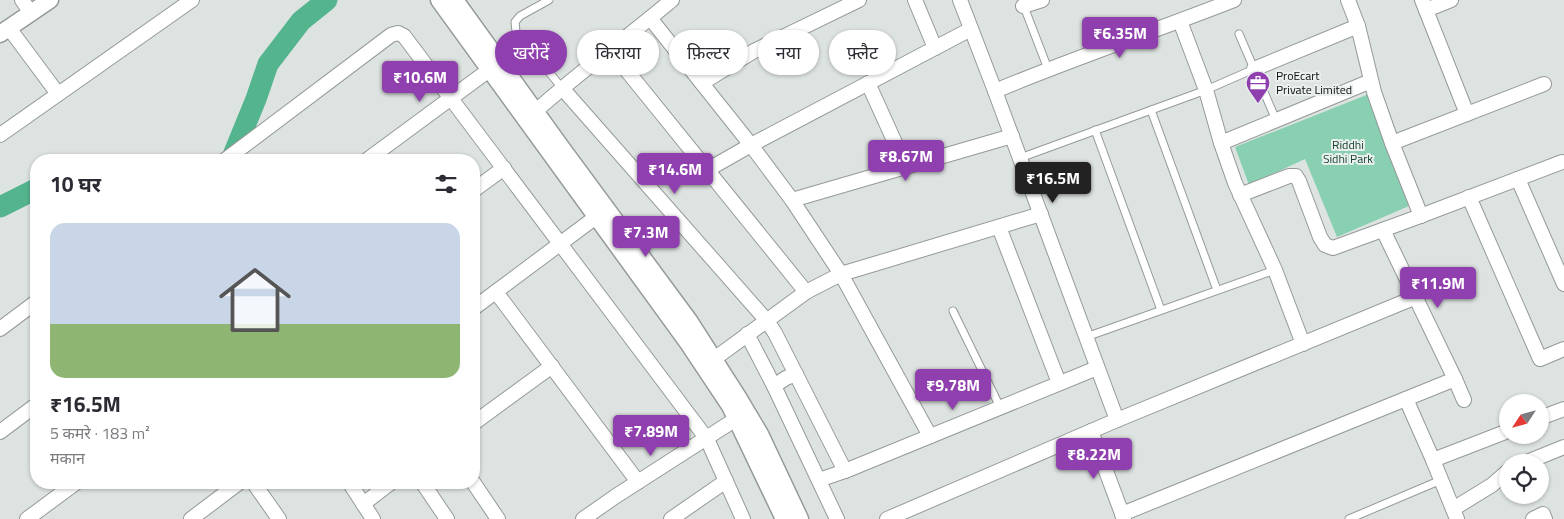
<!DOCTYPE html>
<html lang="hi">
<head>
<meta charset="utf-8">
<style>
  body { margin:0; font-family:"Titillium Web","Noto Sans Devanagari",sans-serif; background:#f2f2f3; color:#2b2b33; height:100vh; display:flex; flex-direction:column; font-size:19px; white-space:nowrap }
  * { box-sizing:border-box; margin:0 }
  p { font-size:16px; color:#7c7c81 }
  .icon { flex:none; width:28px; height:28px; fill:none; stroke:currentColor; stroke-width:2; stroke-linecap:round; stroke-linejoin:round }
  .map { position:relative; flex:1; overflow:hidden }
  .sheet { position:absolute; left:30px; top:154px; width:450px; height:335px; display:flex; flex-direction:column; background:#fff; border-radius:20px; box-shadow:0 1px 4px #0004 }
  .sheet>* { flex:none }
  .top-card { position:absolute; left:495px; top:30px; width:475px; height:45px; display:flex; gap:10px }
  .needle { width:32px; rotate:234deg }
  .buttons { position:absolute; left:1499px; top:394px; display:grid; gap:10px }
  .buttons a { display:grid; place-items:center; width:50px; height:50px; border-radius:50%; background:#fff; box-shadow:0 1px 4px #0004; font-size:25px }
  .price { position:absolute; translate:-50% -42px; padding:0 11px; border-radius:5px; background:#903faf; color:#fff; font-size:16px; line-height:32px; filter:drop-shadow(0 1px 2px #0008) }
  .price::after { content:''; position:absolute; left:50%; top:30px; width:15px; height:11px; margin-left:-8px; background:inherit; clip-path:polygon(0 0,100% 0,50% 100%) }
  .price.selected { background:#222; color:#fff }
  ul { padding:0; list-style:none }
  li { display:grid; align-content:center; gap:10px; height:265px; padding:0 20px }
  li span { display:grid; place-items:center; height:155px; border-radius:15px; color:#555 }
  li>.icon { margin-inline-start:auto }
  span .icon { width:90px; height:90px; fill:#fffc; stroke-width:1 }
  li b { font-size:21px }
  h2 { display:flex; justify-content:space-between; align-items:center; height:60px; padding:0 20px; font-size:21px }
  .pill { padding:0 18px; border-radius:22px; background:#fff; box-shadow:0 1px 4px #0004; font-size:18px; line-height:45px }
  .pill.selected { background:#903faf; color:#fff }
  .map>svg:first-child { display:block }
</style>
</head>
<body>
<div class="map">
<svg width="1564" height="519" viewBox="0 0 1564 519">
  <rect width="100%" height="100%" fill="#dde3e0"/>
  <!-- park -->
  <polygon fill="#88d0b1" points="1374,92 1409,206 1337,237 1305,159 1249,185 1235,147"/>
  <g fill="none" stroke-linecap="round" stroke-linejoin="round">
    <!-- river -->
    <g stroke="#53b48e" stroke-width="21">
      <polyline points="231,160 256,99 268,64 301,21 327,0"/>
      <polyline points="0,207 36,189"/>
    </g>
    <defs>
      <g id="service">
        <polyline points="549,0 520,16 515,22 516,32 562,88"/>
        <polyline points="1023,4 1048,69"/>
        <polyline points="1239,34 1276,120"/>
        <polyline points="1151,110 1217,290"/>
        <polyline points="1095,130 1161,310"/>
        <polyline points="1020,158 1206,90 1254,69"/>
        <polyline points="953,311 1000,407"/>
        <polyline points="1086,337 1275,270"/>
        <polyline points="1349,519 1441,480"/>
      </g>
      <g id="minor">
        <polyline points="22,0 31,13"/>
        <polyline points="915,0 935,48"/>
        <polyline points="960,0 995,91 1117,420"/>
        <polyline points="1348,0 1358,26 1374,92 1392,143 1421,216"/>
        <polyline points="1422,0 1467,114"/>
        <polyline points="1023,6 1042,0"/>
        <polyline points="1426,10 1451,0"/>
        <polyline points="650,18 751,145 792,200 841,274 930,436"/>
        <polyline points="1180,21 1206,90 1221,143 1235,183 1275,270 1303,344"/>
        <polyline points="9,28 58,94"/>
        <polyline points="611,51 806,292"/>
        <polyline points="1254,69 1358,26"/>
        <polyline points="702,83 754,51 859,0"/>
        <polyline points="868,83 906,167"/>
        <polyline points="562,88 767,321 775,333 845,471"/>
        <path d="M995,91C1074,58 1155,31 1234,0"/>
        <path d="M536,111C579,72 627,38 672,0"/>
        <polyline points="0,135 192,0"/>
        <polyline points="1221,143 1371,81"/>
        <polyline points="1392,143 1544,84"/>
        <polyline points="225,160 391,35 398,33 404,36 707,439 743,519"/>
        <polyline points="367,160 489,70"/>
        <polyline points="707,170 751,145 971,29"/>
        <polyline points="1518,179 1564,284"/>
        <polyline points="474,190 504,168"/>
        <polyline points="1240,195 1289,176 1296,176 1299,181 1320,237 1325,245 1333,248 1415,218 1562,162"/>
        <polyline points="1469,197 1540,359 1564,349"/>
        <polyline points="792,200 1012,136"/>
        <polyline points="999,227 1059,383"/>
        <polyline points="1383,230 1455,379 1464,400"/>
        <polyline points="496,292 638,482"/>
        <polyline points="474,308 604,211"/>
        <polyline points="0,329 36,302"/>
        <polyline points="747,334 774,386 837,519"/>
        <polyline points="714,359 806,292 841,274 1041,214"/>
        <polyline points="774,386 786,378 796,374"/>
        <polyline points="1406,399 1433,460 1457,519"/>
        <polyline points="1540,418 1564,409"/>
        <polyline points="474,423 552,366"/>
        <polyline points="1091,431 1124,519"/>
        <polyline points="0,432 36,405"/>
        <polyline points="1433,460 1508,431"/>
        <polyline points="1527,462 1564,447"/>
        <polyline points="819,480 845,471 1097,368"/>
        <polyline points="253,482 279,519"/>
        <polyline points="349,482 373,519"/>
        <polyline points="422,482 447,519"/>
        <polyline points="473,482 498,519"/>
        <polyline points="363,504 392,482"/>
        <polyline points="1453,509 1492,485 1508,471"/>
        <polyline points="1122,514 1455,379"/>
        <polyline points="27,519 77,482"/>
        <polyline points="191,519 240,482"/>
        <polyline points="583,519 616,496 736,419"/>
        <polyline points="671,519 726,481"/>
        <polyline points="887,519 1117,420 1416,297"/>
        <polyline points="1533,519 1543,514 1545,519"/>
      </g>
      <g id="tertiary">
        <polyline points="439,0 688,343 730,406 784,519"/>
        <polyline points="455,0 561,147 690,322 738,397 760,434 800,519"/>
        <polyline points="0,34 50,0"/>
      </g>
    </defs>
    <!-- service casing -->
    <use href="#service" stroke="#959a98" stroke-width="9"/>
    <!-- minor casing -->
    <use href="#minor" stroke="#959a98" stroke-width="16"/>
    <!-- tertiary casing -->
    <use href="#tertiary" stroke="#959a98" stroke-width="19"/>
    <!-- service -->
    <use href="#service" stroke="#fff" stroke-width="7"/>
    <!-- minor -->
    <use href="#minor" stroke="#fff" stroke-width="14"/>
    <!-- tertiary -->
    <use href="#tertiary" stroke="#fff" stroke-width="16"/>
  </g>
  <!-- icons -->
  <defs>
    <symbol id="office-pin" viewBox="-11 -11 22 30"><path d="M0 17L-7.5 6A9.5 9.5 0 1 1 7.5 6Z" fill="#903faf" stroke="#eaf0ed"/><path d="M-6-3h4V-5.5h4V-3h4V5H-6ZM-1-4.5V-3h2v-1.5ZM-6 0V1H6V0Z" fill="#fff"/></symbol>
  </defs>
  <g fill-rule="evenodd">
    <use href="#office-pin" x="1244" y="69" width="28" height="38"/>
  </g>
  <g text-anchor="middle" stroke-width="4" stroke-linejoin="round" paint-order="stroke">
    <!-- poi labels -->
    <g font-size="12" fill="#0c0e0d" stroke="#eaf0ed" text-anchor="start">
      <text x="1276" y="80">ProEcart<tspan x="1276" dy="14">Private Limited</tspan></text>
    </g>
    <!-- park labels -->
    <g font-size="12" fill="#184332" stroke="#eaf0ed">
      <text x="1348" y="149">Riddhi<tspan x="1348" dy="14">Sidhi Park</tspan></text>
    </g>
  </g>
</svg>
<div class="buttons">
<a><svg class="needle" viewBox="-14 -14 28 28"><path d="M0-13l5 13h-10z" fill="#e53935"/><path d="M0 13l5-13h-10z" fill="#7c7c81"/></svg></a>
<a><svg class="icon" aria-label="locate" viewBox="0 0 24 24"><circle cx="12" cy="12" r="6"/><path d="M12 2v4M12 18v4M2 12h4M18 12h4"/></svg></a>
</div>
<b class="price" style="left:1120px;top:59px">₹6.35M</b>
<b class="price" style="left:420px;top:103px">₹10.6M</b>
<b class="price" style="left:906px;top:182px">₹8.67M</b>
<b class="price" style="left:675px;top:195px">₹14.6M</b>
<b class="price selected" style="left:1053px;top:204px">₹16.5M</b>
<b class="price" style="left:646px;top:258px">₹7.3M</b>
<b class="price" style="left:1438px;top:309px">₹11.9M</b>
<b class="price" style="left:953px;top:411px">₹9.78M</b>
<b class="price" style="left:651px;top:457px">₹7.89M</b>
<b class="price" style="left:1094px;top:480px">₹8.22M</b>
<div class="top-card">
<a class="pill selected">खरीदें</a>
<a class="pill">किराया</a>
<a class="pill">फ़िल्टर</a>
<a class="pill">नया</a>
<a class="pill">फ़्लैट</a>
</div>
<section class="sheet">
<h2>10 घर<svg class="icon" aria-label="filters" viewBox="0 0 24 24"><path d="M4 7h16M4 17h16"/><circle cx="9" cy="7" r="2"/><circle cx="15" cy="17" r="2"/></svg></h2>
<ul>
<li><span style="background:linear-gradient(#c9d6e8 65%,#8fb573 0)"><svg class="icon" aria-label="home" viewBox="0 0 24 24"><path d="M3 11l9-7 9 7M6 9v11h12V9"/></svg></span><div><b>₹16.5M</b><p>5 कमरे · 183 m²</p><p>मकान</p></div></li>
</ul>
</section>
</div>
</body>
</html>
